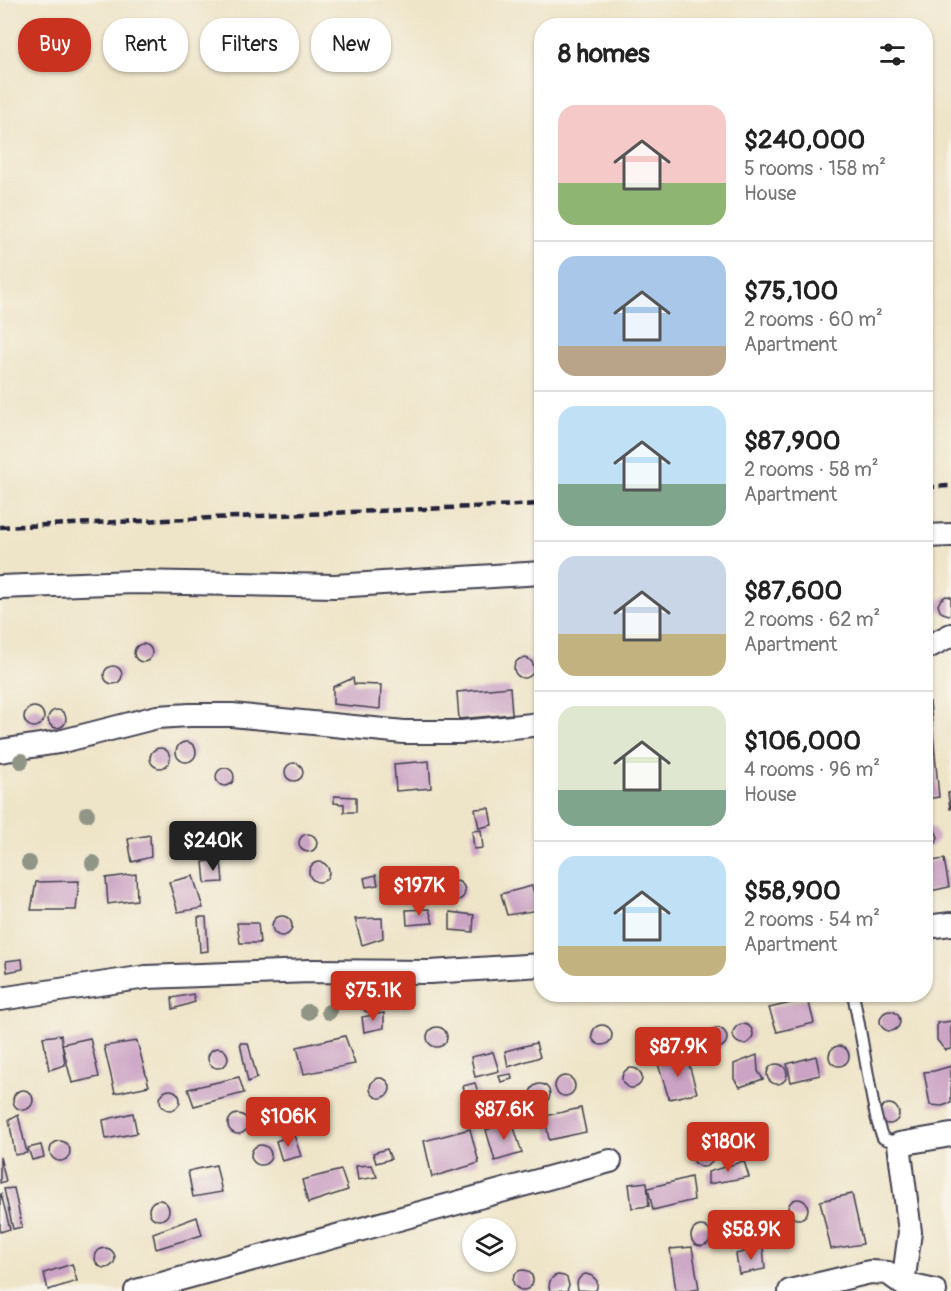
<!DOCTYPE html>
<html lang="en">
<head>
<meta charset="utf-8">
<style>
  body { margin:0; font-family:Pangolin,sans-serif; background:#f6f6f6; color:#222; height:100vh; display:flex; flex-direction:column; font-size:22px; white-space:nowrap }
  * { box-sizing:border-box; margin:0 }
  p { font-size:20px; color:#767676 }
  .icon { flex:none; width:33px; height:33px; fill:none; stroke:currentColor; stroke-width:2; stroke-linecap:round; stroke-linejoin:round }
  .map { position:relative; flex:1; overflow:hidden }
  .sheet { position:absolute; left:534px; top:18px; width:399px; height:984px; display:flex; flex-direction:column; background:#fff; border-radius:24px; box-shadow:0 2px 4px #0004 }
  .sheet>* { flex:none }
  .hud { position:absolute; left:18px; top:18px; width:426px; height:54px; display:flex; gap:12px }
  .fabs { position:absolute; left:462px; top:1218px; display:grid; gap:12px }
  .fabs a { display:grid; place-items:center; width:54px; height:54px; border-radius:50%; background:#fff; box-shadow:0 2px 4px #0004; font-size:30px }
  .price { position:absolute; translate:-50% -51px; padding:0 14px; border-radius:6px; background:#c8321e; color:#fff; font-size:20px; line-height:39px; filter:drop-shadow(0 2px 3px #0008) }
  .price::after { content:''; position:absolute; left:50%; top:36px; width:18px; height:14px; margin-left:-9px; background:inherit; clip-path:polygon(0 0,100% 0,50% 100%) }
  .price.selected { background:#222; color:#fff }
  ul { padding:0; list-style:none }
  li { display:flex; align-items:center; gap:18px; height:150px; padding:0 24px }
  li+li { border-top:2px solid #e0e0e0 }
  li span { display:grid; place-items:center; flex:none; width:168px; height:120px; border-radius:18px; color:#555 }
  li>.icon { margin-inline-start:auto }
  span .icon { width:72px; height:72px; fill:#fffc; stroke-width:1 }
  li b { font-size:26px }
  h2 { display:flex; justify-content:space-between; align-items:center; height:72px; padding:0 24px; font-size:26px }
  .chip { padding:0 21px; border-radius:24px; background:#fff; box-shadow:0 2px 4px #0004; font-size:21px; line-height:54px }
  .chip.selected { background:#c8321e; color:#fff }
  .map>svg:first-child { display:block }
</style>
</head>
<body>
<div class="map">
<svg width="951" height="1291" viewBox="0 0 951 1291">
  <rect width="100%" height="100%" fill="#f7f3e8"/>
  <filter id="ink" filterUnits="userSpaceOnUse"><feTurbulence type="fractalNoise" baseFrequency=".0167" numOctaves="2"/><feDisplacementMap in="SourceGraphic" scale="12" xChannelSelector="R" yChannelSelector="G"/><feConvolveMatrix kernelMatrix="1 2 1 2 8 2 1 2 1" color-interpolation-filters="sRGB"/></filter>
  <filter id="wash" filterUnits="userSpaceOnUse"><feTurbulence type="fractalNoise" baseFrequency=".008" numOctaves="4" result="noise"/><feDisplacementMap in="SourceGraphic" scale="24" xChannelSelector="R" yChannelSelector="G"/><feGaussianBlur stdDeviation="1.35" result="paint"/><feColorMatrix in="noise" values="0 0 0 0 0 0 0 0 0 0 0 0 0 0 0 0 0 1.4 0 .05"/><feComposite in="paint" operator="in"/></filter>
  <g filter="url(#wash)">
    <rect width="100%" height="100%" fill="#eee4c8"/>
    <g id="blocks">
      <!-- building -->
      <g fill="#cba3c4">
        <polygon points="946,596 951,597 951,614 949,615 943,613 940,611 938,605 941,599"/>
        <circle cx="143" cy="653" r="9"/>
        <circle cx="524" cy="668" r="10"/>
        <circle cx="113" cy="675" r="9"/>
        <polygon points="353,678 354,684 381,685 380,709 333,704 333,687"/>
        <polygon points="510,687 512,714 459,719 457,692"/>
        <polygon points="930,702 939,797 926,799 926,703"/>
        <circle cx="34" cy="717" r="10"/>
        <circle cx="57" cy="719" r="9"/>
        <circle cx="186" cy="752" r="10"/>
        <circle cx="160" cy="758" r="10"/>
        <polygon points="429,761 431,788 396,791 394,764"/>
        <circle cx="294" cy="772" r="9"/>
        <circle cx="225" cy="777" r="9"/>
        <polygon points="948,793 951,793 951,809 950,809"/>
        <polygon points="334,796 356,797 356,812 344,812 344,804 334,803"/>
        <polygon points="489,808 492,825 479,828 475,809"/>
        <polygon points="926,827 933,828 935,830 938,837 936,843 930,847 926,847"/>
        <polygon points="481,830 483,848 474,849 472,831"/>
        <circle cx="308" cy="843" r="9"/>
        <circle cx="186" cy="844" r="9"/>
        <polygon points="150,835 151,857 132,862 128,839"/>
        <polygon points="944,859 949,887 926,892 926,862"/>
        <polygon points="221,860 223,882 205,883 203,862"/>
        <circle cx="319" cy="872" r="10"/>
        <polygon points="136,874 137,900 108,904 106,878"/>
        <polygon points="376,875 378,885 366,887 364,878"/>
        <polygon points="193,876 203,908 178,912 169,882"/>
        <circle cx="455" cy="891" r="10"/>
        <polygon points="79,881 76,910 31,910 36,882"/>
        <polygon points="532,886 539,910 507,915 501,894"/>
        <polygon points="429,909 433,923 407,925 406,910"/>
        <polygon points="450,912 474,915 473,932 450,930"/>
        <circle cx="282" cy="926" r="10"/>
        <polygon points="198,917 206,917 208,951 200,952"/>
        <polygon points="382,918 383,938 362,945 355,919"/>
        <polygon points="237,923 258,923 260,943 240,943"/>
        <polygon points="22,959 23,969 7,972 6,961"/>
        <circle cx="372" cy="1001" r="12"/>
        <polygon points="193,994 195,1002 173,1009 172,998"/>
        <polygon points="808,999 814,1023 777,1032 769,1008"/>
        <circle cx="890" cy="1021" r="10"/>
        <polygon points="384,1013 384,1028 364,1032 362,1017"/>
        <polygon points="951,1021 951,1049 945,1050 937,1040 937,1023"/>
        <circle cx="743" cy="1034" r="10"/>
        <circle cx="602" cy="1035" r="10"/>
        <circle cx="437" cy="1037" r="10"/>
        <circle cx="717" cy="1038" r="10"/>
        <polygon points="61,1035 65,1065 49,1070 43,1037"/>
        <polygon points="345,1036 355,1064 304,1074 297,1047"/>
        <polygon points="90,1038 99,1077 72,1083 62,1044"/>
        <polygon points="137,1041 149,1086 115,1093 104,1046"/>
        <polygon points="240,1043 248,1043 257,1078 248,1082"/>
        <polygon points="536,1043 540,1057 508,1067 505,1051"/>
        <circle cx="839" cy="1056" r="10"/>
        <circle cx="218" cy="1058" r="10"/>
        <polygon points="493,1052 499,1071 475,1077 471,1057"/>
        <polygon points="757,1055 758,1071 763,1079 740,1087 734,1079 734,1064"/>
        <polygon points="816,1056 820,1075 791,1082 787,1064"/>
        <polygon points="687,1057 697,1093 669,1099 658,1064"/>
        <circle cx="777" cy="1074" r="10"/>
        <polygon points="951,1066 951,1103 942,1106 930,1105 924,1072 934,1071"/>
        <circle cx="632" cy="1078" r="10"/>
        <polygon points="511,1074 512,1079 501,1082 499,1076"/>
        <circle cx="565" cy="1086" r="10"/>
        <polygon points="239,1077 244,1093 194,1106 188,1089"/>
        <circle cx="380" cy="1088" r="10"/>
        <polygon points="475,1083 487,1119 473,1124 463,1086"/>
        <circle cx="540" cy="1094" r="10"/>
        <circle cx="23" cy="1100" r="10"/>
        <circle cx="170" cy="1100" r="10"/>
        <circle cx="889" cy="1114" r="10"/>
        <polygon points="581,1108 586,1132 549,1140 545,1116"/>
        <polygon points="133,1113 137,1133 106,1139 103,1120"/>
        <circle cx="238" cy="1124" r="10"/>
        <polygon points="18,1115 27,1153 15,1155 9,1119"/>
        <polygon points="512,1121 522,1153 495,1161 486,1130"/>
        <polygon points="470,1129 479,1163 432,1177 424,1141"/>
        <circle cx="732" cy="1147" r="12"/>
        <polygon points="294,1135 301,1156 282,1161 276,1141"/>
        <circle cx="60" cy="1151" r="10"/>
        <circle cx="261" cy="1155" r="10"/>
        <polygon points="41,1145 44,1157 32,1160 28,1148"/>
        <circle cx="703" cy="1157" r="10"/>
        <polygon points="387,1149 391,1159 376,1163 373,1153"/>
        <polygon points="0,1157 6,1181 0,1183"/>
        <polygon points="744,1161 749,1177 708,1184 708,1172"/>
        <polygon points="216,1165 222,1192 193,1197 188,1171"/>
        <polygon points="372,1165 377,1177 358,1180 356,1166"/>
        <polygon points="341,1170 348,1190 308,1203 302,1180"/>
        <polygon points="691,1177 694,1200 653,1210 648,1188"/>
        <polygon points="647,1182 649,1206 632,1208 629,1184"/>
        <polygon points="14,1188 22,1227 13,1229 4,1189"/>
        <polygon points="1,1194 10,1229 0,1232 0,1195"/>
        <polygon points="852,1194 863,1244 831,1249 820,1201"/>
        <circle cx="798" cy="1209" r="10"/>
        <circle cx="159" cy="1210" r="10"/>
        <polygon points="197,1217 202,1235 156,1249 153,1233"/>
        <circle cx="701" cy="1236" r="10"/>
        <polygon points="692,1247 699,1289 687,1291 676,1291 670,1249"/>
        <polygon points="763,1247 765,1269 739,1274 736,1254"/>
        <circle cx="105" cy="1258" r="10"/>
        <polygon points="72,1264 77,1281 48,1290 44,1273"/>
        <circle cx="523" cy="1280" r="10"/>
        <polygon points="586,1274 592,1276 597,1281 597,1288 595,1291 578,1290 577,1284 578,1280 582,1275"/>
        <polygon points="558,1275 564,1276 567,1278 569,1285 567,1291 550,1291 549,1287 550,1281 554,1276"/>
      </g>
    </g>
  </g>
  <g filter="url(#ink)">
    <use href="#blocks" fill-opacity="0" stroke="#413f50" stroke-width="1.5"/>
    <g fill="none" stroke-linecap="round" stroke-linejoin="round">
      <defs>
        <path id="service" d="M853,994C860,1027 865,1059 871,1092C874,1107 876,1123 883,1138L899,1144"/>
        <g id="minor">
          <polyline points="926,536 951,535"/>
          <polyline points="0,587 134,582 335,586 542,573"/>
          <polyline points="926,648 951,635"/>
          <polyline points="0,751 59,742 157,717 190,715 232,715 404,732 462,732 542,724"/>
          <polyline points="926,927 951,924"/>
          <polyline points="0,999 146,977 310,971 430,972 542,965"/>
          <polyline points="903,1284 935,1291"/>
          <polyline points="136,1291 610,1161"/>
          <polyline points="790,1291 870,1272 888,1273 903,1284 910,1232 899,1144 951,1135"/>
        </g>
      </defs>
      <!-- service casing -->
      <use href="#service" stroke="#413f50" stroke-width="14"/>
      <!-- minor casing -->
      <use href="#minor" stroke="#413f50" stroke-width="26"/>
      <!-- service -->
      <use href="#service" stroke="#fff" stroke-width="10"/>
      <!-- minor -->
      <use href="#minor" stroke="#fff" stroke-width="22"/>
      <!-- rail -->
      <g stroke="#22223b" stroke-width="4.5" stroke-dasharray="9 4.5" stroke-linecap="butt">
        <polyline points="926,487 951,486"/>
        <polyline points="0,527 542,504"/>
      </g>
    </g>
    <!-- trees -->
    <g fill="#909585">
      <circle cx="21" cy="761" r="8"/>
      <circle cx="87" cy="814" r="8"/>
      <circle cx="29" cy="863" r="8"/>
      <circle cx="93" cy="863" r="8"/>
      <circle cx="308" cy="1012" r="8"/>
      <circle cx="329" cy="1012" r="8"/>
    </g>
  </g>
</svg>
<div class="fabs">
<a><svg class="icon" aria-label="layers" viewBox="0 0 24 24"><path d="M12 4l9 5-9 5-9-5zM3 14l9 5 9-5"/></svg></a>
</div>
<b class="price selected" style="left:213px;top:872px">$240K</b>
<b class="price" style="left:419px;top:917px">$197K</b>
<b class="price" style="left:373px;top:1022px">$75.1K</b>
<b class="price" style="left:678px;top:1078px">$87.9K</b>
<b class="price" style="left:504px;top:1141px">$87.6K</b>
<b class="price" style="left:288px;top:1148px">$106K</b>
<b class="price" style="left:728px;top:1173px">$180K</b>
<b class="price" style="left:751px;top:1261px">$58.9K</b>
<div class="hud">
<a class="chip selected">Buy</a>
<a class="chip">Rent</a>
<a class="chip">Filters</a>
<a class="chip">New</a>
</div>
<section class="sheet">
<h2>8 homes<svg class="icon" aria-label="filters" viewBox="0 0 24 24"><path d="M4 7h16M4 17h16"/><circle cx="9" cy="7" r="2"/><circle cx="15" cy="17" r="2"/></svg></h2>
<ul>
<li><span style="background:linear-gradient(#f6c9c9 65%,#8fb573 0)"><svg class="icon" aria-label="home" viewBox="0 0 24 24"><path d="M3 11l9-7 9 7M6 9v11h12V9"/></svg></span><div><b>$240,000</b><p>5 rooms · 158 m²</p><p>House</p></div></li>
<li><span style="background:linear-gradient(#a9c7e8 75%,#b9a48a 0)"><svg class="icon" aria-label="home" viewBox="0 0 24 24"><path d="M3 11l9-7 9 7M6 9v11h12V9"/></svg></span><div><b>$75,100</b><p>2 rooms · 60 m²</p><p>Apartment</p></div></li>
<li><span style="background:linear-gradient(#bfe0f5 65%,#7fa58c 0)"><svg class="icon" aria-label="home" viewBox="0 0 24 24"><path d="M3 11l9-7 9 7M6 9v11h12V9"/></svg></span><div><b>$87,900</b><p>2 rooms · 58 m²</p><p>Apartment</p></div></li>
<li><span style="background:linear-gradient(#c9d6e8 65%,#c2b280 0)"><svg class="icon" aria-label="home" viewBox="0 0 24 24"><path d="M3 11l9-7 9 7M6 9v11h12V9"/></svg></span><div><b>$87,600</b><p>2 rooms · 62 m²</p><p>Apartment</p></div></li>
<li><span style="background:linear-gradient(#dfe7d0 70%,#7fa58c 0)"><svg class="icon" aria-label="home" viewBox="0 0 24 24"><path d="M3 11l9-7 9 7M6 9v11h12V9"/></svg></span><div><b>$106,000</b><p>4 rooms · 96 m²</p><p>House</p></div></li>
<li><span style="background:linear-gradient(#bfe0f5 75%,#c2b280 0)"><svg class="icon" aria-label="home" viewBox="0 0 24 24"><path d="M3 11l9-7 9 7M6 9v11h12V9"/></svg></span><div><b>$58,900</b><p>2 rooms · 54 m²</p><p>Apartment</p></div></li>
</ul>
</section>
</div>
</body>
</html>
